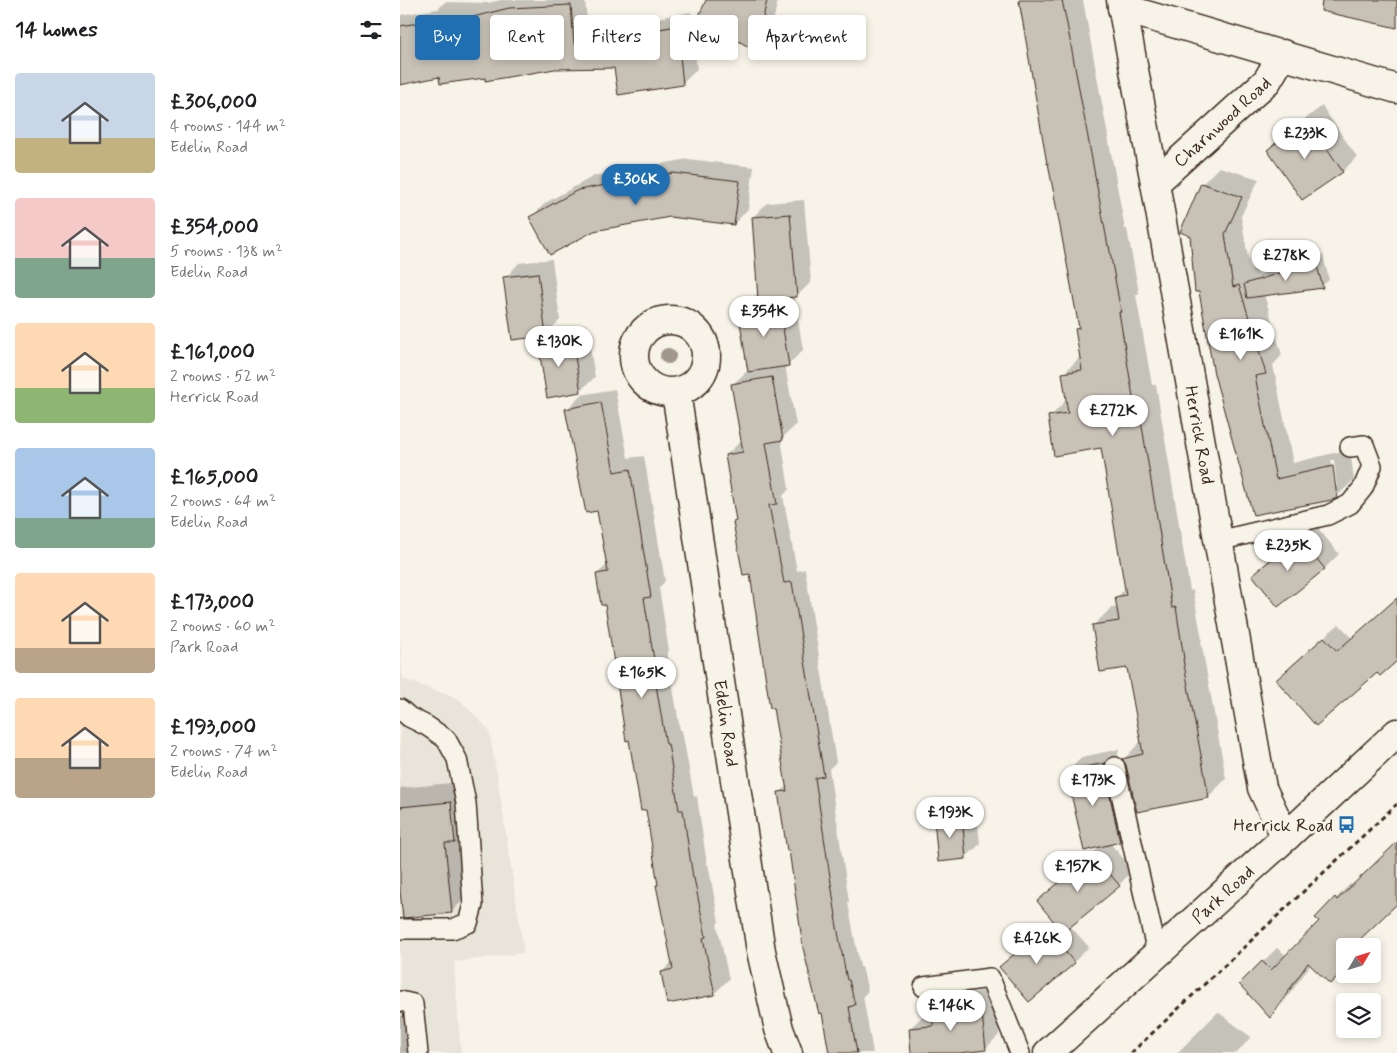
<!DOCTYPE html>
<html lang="en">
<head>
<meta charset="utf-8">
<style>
  body { margin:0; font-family:Mynerve,sans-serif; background:#f2f2f2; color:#202124; height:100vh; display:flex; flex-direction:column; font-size:19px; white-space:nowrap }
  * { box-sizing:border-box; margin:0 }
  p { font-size:16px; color:#757577 }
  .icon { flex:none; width:28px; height:28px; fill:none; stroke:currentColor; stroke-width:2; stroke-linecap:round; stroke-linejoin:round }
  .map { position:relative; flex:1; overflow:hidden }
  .details { display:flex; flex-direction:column; background:#fff; width:400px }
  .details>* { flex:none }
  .hud { position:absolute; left:15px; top:15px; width:475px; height:45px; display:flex; gap:10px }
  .needle { width:32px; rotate:52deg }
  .buttons { position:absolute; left:936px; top:938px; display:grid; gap:10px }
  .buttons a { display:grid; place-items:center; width:45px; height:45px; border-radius:5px; background:#fff; box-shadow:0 2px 8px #0003; font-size:25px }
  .price { position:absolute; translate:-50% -42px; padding:0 11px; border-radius:18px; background:#fff; color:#222; font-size:16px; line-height:32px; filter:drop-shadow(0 1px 2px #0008) }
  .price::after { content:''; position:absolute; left:50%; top:30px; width:15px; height:11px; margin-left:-8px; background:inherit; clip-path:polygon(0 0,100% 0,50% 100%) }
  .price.on { background:#1f6fb2; color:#fff }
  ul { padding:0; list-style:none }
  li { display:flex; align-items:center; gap:15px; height:125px; padding:0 15px }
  li span { display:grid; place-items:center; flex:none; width:140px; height:100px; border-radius:5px; color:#555 }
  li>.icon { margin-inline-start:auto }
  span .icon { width:60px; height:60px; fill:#fffc; stroke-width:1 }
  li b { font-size:21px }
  h2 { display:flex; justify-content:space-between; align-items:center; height:60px; padding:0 15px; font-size:21px }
  .pill { padding:0 18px; border-radius:5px; background:#fff; box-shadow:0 2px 8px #0003; font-size:18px; line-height:45px }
  .pill.on { background:#1f6fb2; color:#fff }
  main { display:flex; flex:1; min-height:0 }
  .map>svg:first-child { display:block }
</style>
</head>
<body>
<main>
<section class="details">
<h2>14 homes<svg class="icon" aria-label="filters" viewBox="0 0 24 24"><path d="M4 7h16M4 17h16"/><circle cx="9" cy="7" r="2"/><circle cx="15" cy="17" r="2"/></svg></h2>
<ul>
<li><span style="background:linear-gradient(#c9d6e8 65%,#c2b280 0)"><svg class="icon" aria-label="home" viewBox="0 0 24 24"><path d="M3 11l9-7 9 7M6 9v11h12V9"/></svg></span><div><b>£306,000</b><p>4 rooms · 144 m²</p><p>Edelin Road</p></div></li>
<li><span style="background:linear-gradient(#f6c9c9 60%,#7fa58c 0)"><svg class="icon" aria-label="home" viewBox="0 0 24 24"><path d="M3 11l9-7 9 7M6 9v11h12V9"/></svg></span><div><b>£354,000</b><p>5 rooms · 138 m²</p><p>Edelin Road</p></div></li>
<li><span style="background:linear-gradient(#ffd9b3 65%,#8fb573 0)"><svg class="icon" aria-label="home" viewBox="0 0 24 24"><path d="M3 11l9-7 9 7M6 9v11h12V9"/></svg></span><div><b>£161,000</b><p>2 rooms · 52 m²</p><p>Herrick Road</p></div></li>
<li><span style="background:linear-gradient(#a9c7e8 70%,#7fa58c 0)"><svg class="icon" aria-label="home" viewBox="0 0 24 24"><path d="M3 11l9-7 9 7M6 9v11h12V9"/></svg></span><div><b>£165,000</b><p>2 rooms · 64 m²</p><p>Edelin Road</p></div></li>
<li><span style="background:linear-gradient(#ffd9b3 75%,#b9a48a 0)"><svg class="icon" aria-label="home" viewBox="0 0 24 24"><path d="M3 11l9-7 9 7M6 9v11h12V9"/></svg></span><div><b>£173,000</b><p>2 rooms · 60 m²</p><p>Park Road</p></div></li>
<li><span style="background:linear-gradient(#ffd9b3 60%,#b9a48a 0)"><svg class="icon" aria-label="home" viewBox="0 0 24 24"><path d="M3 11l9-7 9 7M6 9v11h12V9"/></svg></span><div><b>£193,000</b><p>2 rooms · 74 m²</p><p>Edelin Road</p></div></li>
</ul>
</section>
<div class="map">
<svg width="997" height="1053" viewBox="0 0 997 1053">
  <rect width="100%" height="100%" fill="#f7f3e8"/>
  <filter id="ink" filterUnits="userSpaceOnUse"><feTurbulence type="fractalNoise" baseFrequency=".02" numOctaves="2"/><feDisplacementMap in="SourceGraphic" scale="10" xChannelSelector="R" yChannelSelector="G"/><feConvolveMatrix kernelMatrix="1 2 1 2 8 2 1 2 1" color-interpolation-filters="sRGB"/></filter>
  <g filter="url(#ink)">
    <!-- built -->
    <polygon fill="#e9e4d9" points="0,635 3,679 59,699 89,730 97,774 124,953 54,962 61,1053 0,1053"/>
    <!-- shadow -->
    <g fill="#0003" fill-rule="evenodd">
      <polygon points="101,0 185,0 188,30 291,12 297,69 282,84 215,67 154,68 86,77 40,76 0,84 0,15 38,9 45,2 88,3"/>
      <polygon points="308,0 378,0 370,35 356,49"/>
      <polygon points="618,0 683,0 725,229 727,229 739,293 736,295 752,385 756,385 790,591 793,590 802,640 801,641 826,779 808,797 727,764 724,759 741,741 728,666 693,626 711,608 718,607 717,597 726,588 702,447 650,417 667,399 663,374 681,356 676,330 680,326 624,22 622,22"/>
      <polygon points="922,106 957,157 943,171 902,198 869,150 883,136"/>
      <polygon points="288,159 354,167 348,209 334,224 270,216 194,229 131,218 145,203 194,176"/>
      <path d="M819,167L859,179L841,216L850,270L856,269L858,275L923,255L929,280L922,286L864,294L882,355L873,365L893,463L950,449L954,480L936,497L854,513L802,184ZM931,460H934L937,486H934Z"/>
      <polygon points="404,200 411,282 397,296 394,296 403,350 389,364 385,365 396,425 381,439 389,489 383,496 397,571 405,569 436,762 429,769 449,901 448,903 460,967 462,967 468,991 463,996 473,1053 430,1053 380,793 387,785 351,573 335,522 337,520 326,455 340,442 342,441 332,385 346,372 350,371 340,310 354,296 359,295 353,217 367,203"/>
      <polygon points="152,259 160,320 146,334 105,278 119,263"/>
      <polygon points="186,325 195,377 180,391 139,345 153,330"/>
      <polygon points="215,389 228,458 244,456 265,581 259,588 269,651 267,652 280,730 282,730 294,797 297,796 307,865 308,864 319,922 317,924 329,979 314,994 262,972 272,962 247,809 206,603 197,574 208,564 198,510 166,410 181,395"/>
      <polygon points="914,523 939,554 925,568 879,606 853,575 868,561"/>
      <polygon points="997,598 977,671 877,680 892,665 939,624 952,638"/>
      <polygon points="719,749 718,754 734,827 720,841 710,843 733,870 719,885 670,926 689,947 674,962 629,1000 601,967 615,953 654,920 638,901 653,887 702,845 667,772 682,757"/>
      <polygon points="72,781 76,820 73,891 51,912 0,880 0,788"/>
      <polygon points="576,803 580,844 565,858 535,820 549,805"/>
      <polygon points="950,884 952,886 960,938 967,945 966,946 945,946 945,967 911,964 884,1002 870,1017 840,984 877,948 887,956 921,921 917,918"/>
      <polygon points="595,990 599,1035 585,1049 564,1051 565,1053 513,1053 510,1028 525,1014 533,1013 533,1009 547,995"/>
      <polygon points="818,1012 851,1037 837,1053 777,1053"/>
      <polygon points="10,1015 15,1053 0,1053 0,1016"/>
    </g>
    <!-- building -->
    <g fill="#c8c1b6" stroke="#3b2a1e">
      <polygon points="306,0 367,0 356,51 298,18"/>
      <polygon points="619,0 662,0 667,24 708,246 709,246 721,312 719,312 734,403 738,402 772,608 776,607 784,659 783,659 809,798 737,812 726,765 722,759 743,754 727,668 700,672 692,625 719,621 715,597 726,595 701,448 654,456 648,416 668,413 662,373 682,370 675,329 679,328 648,163 647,164"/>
      <polygon points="922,0 997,0 997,28 921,11"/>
      <polygon points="171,5 174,44 277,26 283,85 218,95 214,68 155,69 85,81 85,78 40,84 39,77 0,85 0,26 30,21 29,16 73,17 109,8"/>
      <polygon points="907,119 943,172 902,200 867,150"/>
      <polygon points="273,173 340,181 334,225 270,217 194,231 150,255 129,217 178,190"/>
      <polygon points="801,183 842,197 825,234 833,287 839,285 866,374 855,376 876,479 933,466 937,498 932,500 853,515 814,374 799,292 795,292 790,236 780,232"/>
      <polygon points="390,214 397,297 358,300 352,217"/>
      <polygon points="916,262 923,288 847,298 844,284"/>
      <polygon points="138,273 146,336 112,340 103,277"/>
      <polygon points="379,303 389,366 348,372 338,310"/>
      <polygon points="172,339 181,392 147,398 138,344"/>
      <polygon points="372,377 383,440 366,443 377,504 369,505 384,583 392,582 424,776 415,778 436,916 435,916 447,980 449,980 455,1005 449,1007 457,1053 429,1053 422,1013 419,1014 403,948 389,850 387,851 378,792 387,791 373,708 370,708 350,574 343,575 333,522 336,521 325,455 343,452 331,384"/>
      <polygon points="201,402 214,472 230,469 251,597 244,598 255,666 253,667 266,744 268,744 279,810 283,810 293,878 294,878 306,937 303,938 315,995 267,1004 261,972 273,969 256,885 258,885 246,810 241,811 229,740 226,741 205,605 201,605 196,574 208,572 197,511 186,513 165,409"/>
      <polygon points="899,537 925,569 878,607 852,575"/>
      <polygon points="997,598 997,661 980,676 977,673 916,726 876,680 924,637 937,651"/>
      <polygon points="705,763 704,769 720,842 684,851 666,771"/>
      <polygon points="51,802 55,843 45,843 52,913 3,918 0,891 0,807"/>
      <polygon points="562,817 566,859 538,862 534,819"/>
      <polygon points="997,842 997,904 953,946 945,946 945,969 930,984 908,963 870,1018 839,984 862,961 871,970 919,921 915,918 935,897 937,900"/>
      <polygon points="693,854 720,886 663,933 637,901"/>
      <polygon points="645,928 675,963 629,1002 599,967"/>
      <polygon points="581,1004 586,1050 560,1053 511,1053 509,1028 533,1026 532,1009"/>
    </g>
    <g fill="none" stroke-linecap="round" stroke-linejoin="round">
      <defs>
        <g id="lane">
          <polyline points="818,541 928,515 950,504 963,488 972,466 964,445 950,447"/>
          <polyline points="0,709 9,717 27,726 46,739 57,759 66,803 73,905 68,923 52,929 0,929"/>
          <polyline points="715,767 757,953"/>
          <polyline points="524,987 590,978 620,1053"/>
          <polyline points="0,1001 13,1004 18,1053"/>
        </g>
        <g id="street">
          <path id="s1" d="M721,0L755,183L862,788L878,822L887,836"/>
          <polyline points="722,8 997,89"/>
          <path id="s2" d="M755,183L867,81L883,54"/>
          <circle cx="270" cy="356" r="36"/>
          <path id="s3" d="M276,392L361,951L379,1029L388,1053"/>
        </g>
        <g id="secondary">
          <path id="s4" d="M648,1053L887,836L997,733"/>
        </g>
      </defs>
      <!-- lane casing -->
      <use href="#lane" stroke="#3b2a1e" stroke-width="22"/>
      <!-- street casing -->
      <use href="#street" stroke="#3b2a1e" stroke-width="31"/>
      <!-- secondary casing -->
      <use href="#secondary" stroke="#3b2a1e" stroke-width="31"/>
      <!-- path -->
      <polyline stroke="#3b2a1e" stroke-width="3" stroke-dasharray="5 4" stroke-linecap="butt" points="731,1053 997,804"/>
      <!-- lane -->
      <use href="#lane" stroke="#f7f3e8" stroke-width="19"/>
      <!-- street -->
      <use href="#street" stroke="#f7f3e8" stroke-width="28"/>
      <!-- secondary -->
      <use href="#secondary" stroke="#f7f3e8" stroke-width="28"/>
    </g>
    <!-- trees -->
    <circle fill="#a1978c" cx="268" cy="356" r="8"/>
  </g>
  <!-- icons -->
  <defs>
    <symbol id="bus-bare" viewBox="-9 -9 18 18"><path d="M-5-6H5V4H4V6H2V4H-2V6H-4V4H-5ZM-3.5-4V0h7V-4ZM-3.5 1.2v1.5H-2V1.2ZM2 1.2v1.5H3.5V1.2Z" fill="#1f6fb2" stroke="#f7f3e8" stroke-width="2.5" paint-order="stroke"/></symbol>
  </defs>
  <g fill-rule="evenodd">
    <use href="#bus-bare" x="934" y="812" width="25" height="25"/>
  </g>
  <g text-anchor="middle" stroke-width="4.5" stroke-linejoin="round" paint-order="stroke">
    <!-- street labels -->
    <g font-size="18" fill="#3b2a1e" stroke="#f7f3e8">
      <text dy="6" stroke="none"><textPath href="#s2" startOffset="91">Charnwood Road</textPath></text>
      <text dy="6" stroke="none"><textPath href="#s1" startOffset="442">Herrick Road</textPath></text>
      <text dy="6" stroke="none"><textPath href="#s3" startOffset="335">Edelin Road</textPath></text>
      <text dy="6" stroke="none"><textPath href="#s4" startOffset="236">Park Road</textPath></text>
    </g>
    <!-- poi labels -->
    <g font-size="18" fill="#3b2a1e" stroke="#f7f3e8" text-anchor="end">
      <text x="933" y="831">Herrick Road</text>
    </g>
  </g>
</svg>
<div class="buttons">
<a><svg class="needle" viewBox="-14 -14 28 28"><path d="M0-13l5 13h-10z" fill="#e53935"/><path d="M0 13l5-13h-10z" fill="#757577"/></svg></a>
<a><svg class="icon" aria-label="layers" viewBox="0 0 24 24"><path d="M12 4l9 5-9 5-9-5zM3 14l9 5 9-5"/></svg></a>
</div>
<b class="price" style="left:905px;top:160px">£233K</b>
<b class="price on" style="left:236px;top:206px">£306K</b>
<b class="price" style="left:886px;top:282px">£278K</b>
<b class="price" style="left:364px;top:338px">£354K</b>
<b class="price" style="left:841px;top:361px">£161K</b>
<b class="price" style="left:159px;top:368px">£130K</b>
<b class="price" style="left:713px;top:437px">£272K</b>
<b class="price" style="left:888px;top:572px">£235K</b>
<b class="price" style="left:242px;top:699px">£165K</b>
<b class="price" style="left:693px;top:807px">£173K</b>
<b class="price" style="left:550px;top:839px">£193K</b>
<b class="price" style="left:678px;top:893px">£157K</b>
<b class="price" style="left:637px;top:965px">£426K</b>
<b class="price" style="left:551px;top:1032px">£146K</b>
<div class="hud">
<a class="pill on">Buy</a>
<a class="pill">Rent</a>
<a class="pill">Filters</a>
<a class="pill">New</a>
<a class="pill">Apartment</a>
</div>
</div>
</main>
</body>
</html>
